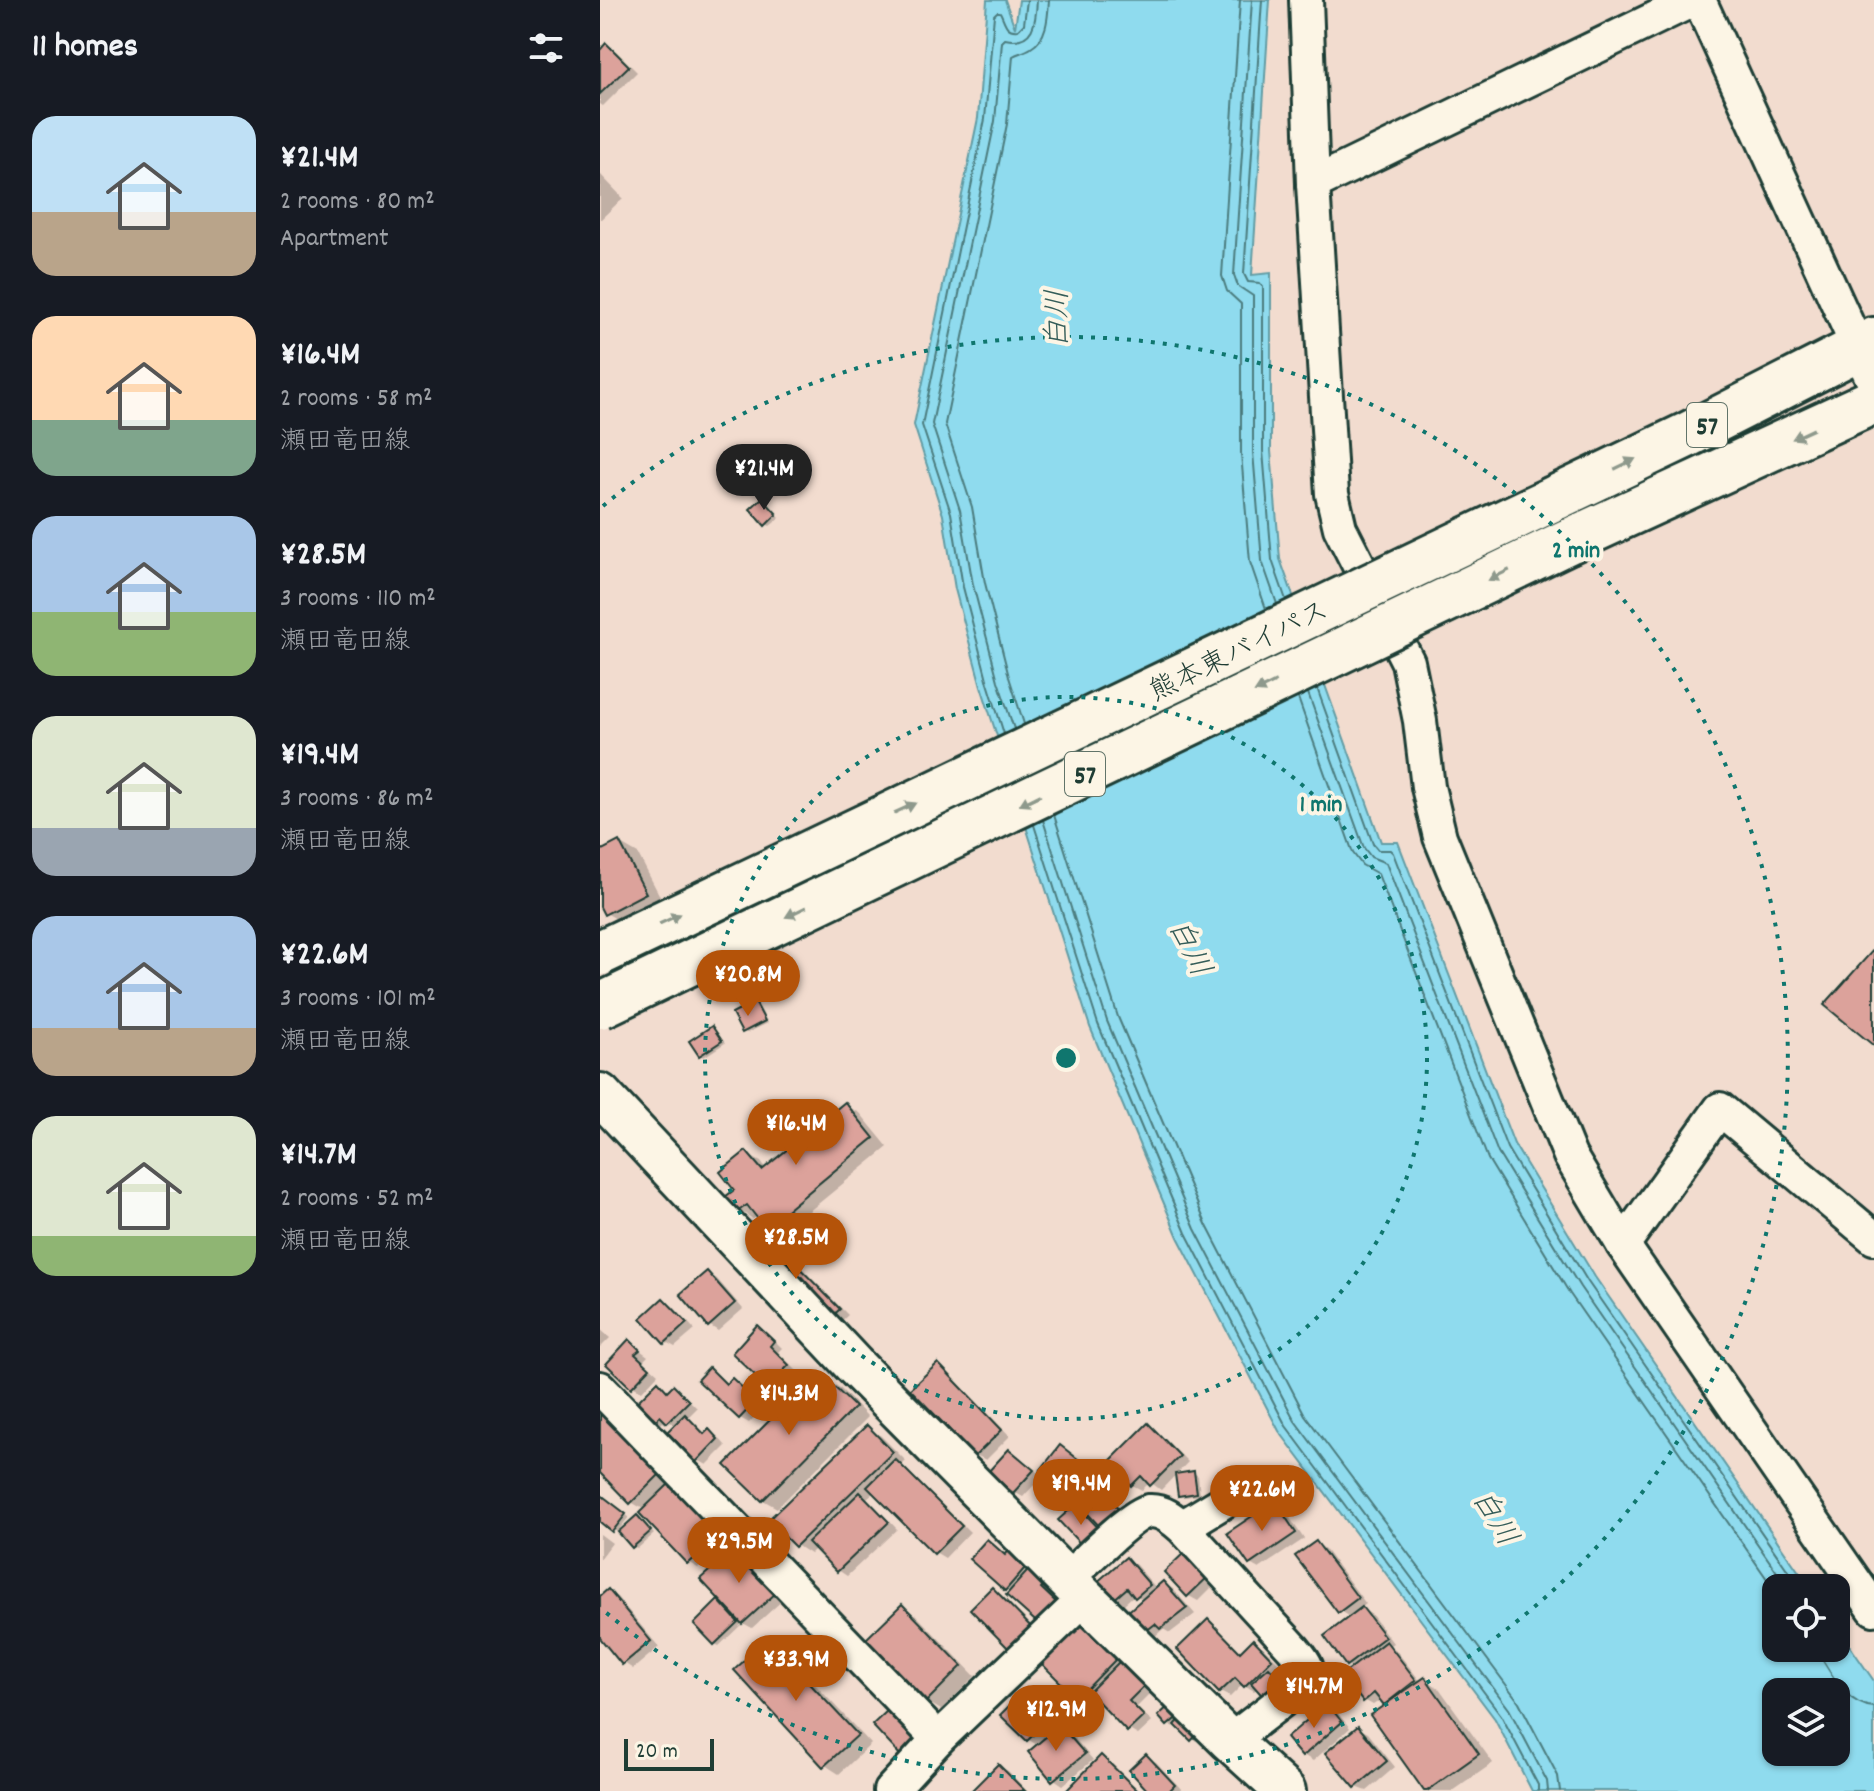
<!DOCTYPE html>
<html lang="en">
<head>
<meta charset="utf-8">
<style>
  body { margin:0; font-family:Dekko,"Klee One",sans-serif; background:#242831; color:#f1f3f6; height:100vh; display:flex; flex-direction:column; font-size:30px; white-space:nowrap }
  * { box-sizing:border-box; margin:0 }
  p { font-size:26px; color:#9ea1a6 }
  .icon { flex:none; width:44px; height:44px; fill:none; stroke:currentColor; stroke-width:2; stroke-linecap:round; stroke-linejoin:round }
  .map { position:relative; flex:1; overflow:hidden }
  .drawer { display:flex; flex-direction:column; background:#171b24; width:600px }
  .drawer>* { flex:none }
  .fabs { position:absolute; left:1162px; top:1574px; display:grid; gap:16px }
  .fabs a { display:grid; place-items:center; width:88px; height:88px; border-radius:16px; background:#171b24; box-shadow:0 2px 6px #0004; font-size:40px }
  .scale { position:absolute; left:24px; bottom:20px; width:90px; box-sizing:border-box; padding-left:8px; border:4px solid #1f3d34; border-top:0; font-size:22px; line-height:28px; white-space:nowrap; color:#1f3d34; -webkit-text-stroke:6px #fcf5e5; paint-order:stroke }
  .price { position:absolute; translate:-50% -68px; padding:0 18px; border-radius:28px; background:#b45309; color:#fff; font-size:26px; line-height:52px; filter:drop-shadow(0 2px 4px #0008) }
  .price::after { content:''; position:absolute; left:50%; top:48px; width:24px; height:18px; margin-left:-12px; background:inherit; clip-path:polygon(0 0,100% 0,50% 100%) }
  .price.active { background:#222; color:#fff }
  ul { padding:0; list-style:none }
  li { display:flex; align-items:center; gap:24px; height:200px; padding:0 32px }
  li span { display:grid; place-items:center; flex:none; width:224px; height:160px; border-radius:24px; color:#555 }
  li>.icon { margin-inline-start:auto }
  span .icon { width:96px; height:96px; fill:#fffc; stroke-width:1 }
  li b { font-size:34px }
  h2 { display:flex; justify-content:space-between; align-items:center; height:96px; padding:0 32px; font-size:34px }
  main { display:flex; flex:1; min-height:0 }
  .map>svg:first-child { display:block }
</style>
</head>
<body>
<main>
<section class="drawer">
<h2>11 homes<svg class="icon" aria-label="filters" viewBox="0 0 24 24"><path d="M4 7h16M4 17h16"/><circle cx="9" cy="7" r="2"/><circle cx="15" cy="17" r="2"/></svg></h2>
<ul>
<li><span style="background:linear-gradient(#bfe0f5 60%,#b9a48a 0)"><svg class="icon" aria-label="home" viewBox="0 0 24 24"><path d="M3 11l9-7 9 7M6 9v11h12V9"/></svg></span><div><b>¥21.4M</b><p>2 rooms · 80 m²</p><p>Apartment</p></div></li>
<li><span style="background:linear-gradient(#ffd9b3 65%,#7fa58c 0)"><svg class="icon" aria-label="home" viewBox="0 0 24 24"><path d="M3 11l9-7 9 7M6 9v11h12V9"/></svg></span><div><b>¥16.4M</b><p>2 rooms · 58 m²</p><p>瀬田竜田線</p></div></li>
<li><span style="background:linear-gradient(#a9c7e8 60%,#8fb573 0)"><svg class="icon" aria-label="home" viewBox="0 0 24 24"><path d="M3 11l9-7 9 7M6 9v11h12V9"/></svg></span><div><b>¥28.5M</b><p>3 rooms · 110 m²</p><p>瀬田竜田線</p></div></li>
<li><span style="background:linear-gradient(#dfe7d0 70%,#9aa5b1 0)"><svg class="icon" aria-label="home" viewBox="0 0 24 24"><path d="M3 11l9-7 9 7M6 9v11h12V9"/></svg></span><div><b>¥19.4M</b><p>3 rooms · 86 m²</p><p>瀬田竜田線</p></div></li>
<li><span style="background:linear-gradient(#a9c7e8 70%,#b9a48a 0)"><svg class="icon" aria-label="home" viewBox="0 0 24 24"><path d="M3 11l9-7 9 7M6 9v11h12V9"/></svg></span><div><b>¥22.6M</b><p>3 rooms · 101 m²</p><p>瀬田竜田線</p></div></li>
<li><span style="background:linear-gradient(#dfe7d0 75%,#8fb573 0)"><svg class="icon" aria-label="home" viewBox="0 0 24 24"><path d="M3 11l9-7 9 7M6 9v11h12V9"/></svg></span><div><b>¥14.7M</b><p>2 rooms · 52 m²</p><p>瀬田竜田線</p></div></li>
</ul>
</section>
<div class="map">
<svg width="1274" height="1791" viewBox="0 0 1274 1791">
  <rect width="100%" height="100%" fill="#f2dccf"/>
  <filter id="ink" filterUnits="userSpaceOnUse"><feTurbulence type="fractalNoise" baseFrequency=".0125" numOctaves="2"/><feDisplacementMap in="SourceGraphic" scale="16" xChannelSelector="R" yChannelSelector="G"/><feConvolveMatrix kernelMatrix="1 2 1 2 8 2 1 2 1" color-interpolation-filters="sRGB"/></filter>
  <g filter="url(#ink)">
    <!-- water -->
    <path fill="#8fdbee" stroke="#629ca4" stroke-width="2" fill-rule="evenodd" d="M387,0H405L415,28L419,0H670L652,275L671,273V451L680,559L781,842H798L914,1144L995,1277L1210,1588H1176V1648H1236V1626L1274,1681V1791H932L895,1719L679,1431L578,1237L490,1027L381,686L355,589L343,515L314,425L378,118ZM1176,1692H1236V1752H1176Z"/>
    <!-- shadow -->
    <g fill="#0003">
      <polygon points="7,46 16,51 37,72 3,106 0,104 0,53"/>
      <polygon points="0,174 23,198 1,219 0,219"/>
      <polygon points="163,501 180,518 170,526 166,524"/>
      <polygon points="19,843 38,854 64,904 25,924 6,913 0,903 0,853"/>
      <polygon points="155,1004 159,1007 168,1023 147,1033 143,1031"/>
      <polygon points="112,1028 116,1030 125,1043 104,1057 100,1055"/>
      <polygon points="245,1105 260,1113 288,1147 181,1234 167,1226 158,1215 153,1219 139,1210 137,1190 146,1154 161,1162 166,1169"/>
      <polygon points="170,1239 179,1245 248,1315 233,1329"/>
      <polygon points="107,1273 117,1279 143,1309 118,1331 109,1325"/>
      <polygon points="64,1300 73,1306 95,1330 75,1347 66,1342"/>
      <polygon points="158,1328 167,1333 182,1348 178,1352 197,1371 168,1401 159,1396 162,1379"/>
      <polygon points="0,1329 10,1338 0,1348"/>
      <polygon points="29,1342 48,1356 43,1361 58,1374 42,1391 32,1386"/>
      <polygon points="338,1365 347,1371 410,1436 386,1460 376,1455"/>
      <polygon points="109,1370 118,1375 128,1384 132,1380 142,1386 154,1398 151,1401 161,1410 149,1423 140,1418"/>
      <polygon points="225,1380 240,1388 268,1417 177,1508 163,1500 207,1385 215,1390"/>
      <polygon points="58,1384 70,1391 73,1388 82,1393 97,1408 87,1418 94,1422 106,1434 109,1432 118,1437 126,1446 107,1465 98,1460 76,1426 69,1421 66,1424 63,1422 58,1427 48,1421"/>
      <polygon points="0,1409 127,1541 98,1568 89,1563 41,1513 45,1510 31,1502 0,1470"/>
      <polygon points="548,1426 557,1431 588,1462 561,1490 550,1482 542,1490 532,1485 511,1463"/>
      <polygon points="267,1427 281,1436 306,1461 302,1465 370,1532 345,1558 335,1552 274,1492 267,1498 297,1529 247,1576 238,1570 216,1548 210,1554 196,1545"/>
      <polygon points="461,1448 501,1478 495,1485 504,1490 529,1517 478,1500 444,1474 423,1497 414,1492 391,1472 409,1451 419,1456 439,1474"/>
      <polygon points="594,1473 598,1476 600,1495 584,1497 580,1495"/>
      <polygon points="0,1496 29,1517 17,1532 0,1520"/>
      <polygon points="675,1504 684,1509 704,1539 659,1569 650,1564"/>
      <polygon points="38,1518 54,1534 37,1549 33,1547"/>
      <polygon points="0,1534 12,1543 0,1559"/>
      <polygon points="387,1541 407,1556 458,1585 449,1594 468,1612 406,1589"/>
      <polygon points="716,1543 725,1549 766,1604 761,1608 772,1615 793,1643 789,1646 795,1649 821,1682 825,1679 839,1688 893,1763 853,1791 826,1791 788,1705 782,1699 773,1705 764,1700 754,1668 748,1665 751,1618 740,1611"/>
      <polygon points="137,1549 185,1598 152,1628 143,1623 119,1646 115,1644 118,1603 130,1610"/>
      <polygon points="588,1552 619,1580 598,1601 589,1596 567,1572"/>
      <polygon points="526,1559 536,1565 557,1589 563,1583 573,1589 595,1614 570,1633 563,1629 552,1639 542,1634 543,1600 535,1594 523,1605 513,1599"/>
      <polygon points="393,1590 402,1595 442,1636 421,1655"/>
      <polygon points="8,1592 17,1597 59,1647 33,1669 24,1663 0,1635 0,1598"/>
      <polygon points="302,1607 316,1615 375,1676 341,1710 326,1701"/>
      <polygon points="481,1622 557,1687 537,1707 552,1722 538,1735 529,1730 495,1695 488,1702 479,1697"/>
      <polygon points="608,1622 617,1627 642,1653 653,1642 663,1647 683,1667 687,1681 677,1669 674,1672 688,1689 658,1688 654,1691 643,1684 630,1697 620,1692 580,1649"/>
      <polygon points="168,1641 183,1650 271,1744 239,1774 225,1765"/>
      <polygon points="426,1692 435,1697 461,1723 457,1726 470,1733 493,1760 463,1785 454,1779 439,1746 429,1740 403,1715"/>
      <polygon points="573,1704 604,1733 596,1741 576,1723 572,1727 560,1716"/>
      <polygon points="727,1706 736,1711 750,1728 713,1761 703,1755"/>
      <polygon points="758,1728 768,1733 795,1767 767,1791 756,1787"/>
      <polygon points="502,1757 511,1763 540,1791 469,1791"/>
      <polygon points="546,1757 556,1762 583,1791 550,1791"/>
      <polygon points="399,1766 408,1771 427,1791 373,1791"/>
    </g>
    <g fill="none" stroke-linecap="round" stroke-linejoin="round">
      <!-- shore -->
      <g stroke="#4c7c7e" stroke-width="2">
        <polyline points="640,0 622,276 627,291 641,304 641,453 650,562 666,609"/>
        <polyline points="652,0 634,275 638,286 653,296 653,452 662,561 677,604"/>
        <polyline points="662,0 644,274 648,282 660,283 663,287 663,451 672,560 686,600"/>
        <polyline points="717,688 773,844 778,850 790,850 793,853 907,1148 988,1282 1200,1588"/>
        <polyline points="708,693 764,848 771,857 786,863 898,1153 980,1287 1188,1588"/>
        <polyline points="698,698 753,853 762,865 778,874 888,1159 970,1294 1176,1592"/>
        <path d="M424,724L409,677L385,583L372,507L345,424L407,124L413,56C418,53 425,52 431,48C447,39 448,17 449,0"/>
        <path d="M414,729L398,681L373,585L360,510L332,424L395,121L402,42L405,39C434,45 436,22 437,0"/>
        <path d="M404,734L388,683L363,587L351,513L322,425L385,119L394,15L397,12H400C405,21 405,32 418,30L424,24L427,0"/>
        <polyline points="454,815 518,1017 606,1224 705,1415 919,1702 958,1776 960,1791"/>
        <polyline points="443,820 507,1021 595,1229 695,1421 909,1709 947,1781 948,1791"/>
        <polyline points="434,825 498,1024 586,1233 686,1426 901,1715 938,1785 938,1791"/>
        <path d="M1215,1648C1230,1670 1244,1705 1274,1707"/>
      </g>
    </g>
    <!-- building -->
    <g fill="#dca29b" stroke="#1f3d34" stroke-width="2">
      <polygon points="6,43 29,66 0,94 0,50"/>
      <polygon points="162,498 177,514 165,526 150,509"/>
      <polygon points="19,841 46,893 4,915 0,907 0,851"/>
      <polygon points="1274,949 1274,1046 1224,1005"/>
      <polygon points="155,1002 165,1021 142,1033 132,1014"/>
      <polygon points="112,1026 122,1041 99,1056 89,1041"/>
      <polygon points="245,1102 274,1138 165,1228 147,1205 137,1212 125,1197 134,1190 120,1172 146,1151 162,1170"/>
      <polygon points="169,1237 240,1309 223,1325 152,1254"/>
      <polygon points="107,1271 135,1303 108,1327 80,1294"/>
      <polygon points="63,1298 87,1323 64,1344 41,1318"/>
      <polygon points="157,1325 174,1341 170,1346 189,1365 158,1397 153,1393 158,1388 154,1384 159,1379 132,1353"/>
      <polygon points="29,1339 40,1350 35,1354 50,1368 31,1388 6,1364"/>
      <polygon points="338,1363 402,1430 375,1456 310,1389"/>
      <polygon points="109,1367 126,1384 132,1378 146,1391 143,1395 153,1404 139,1419 97,1380"/>
      <polygon points="225,1378 255,1407 162,1501 125,1465 207,1383 213,1389"/>
      <polygon points="58,1381 67,1391 73,1385 89,1401 67,1423 60,1416 56,1420 53,1417 47,1423 43,1418 48,1413 37,1402"/>
      <polygon points="0,1412 61,1473 30,1504 0,1473"/>
      <polygon points="85,1414 104,1434 109,1429 118,1439 96,1462 67,1432"/>
      <polygon points="548,1423 580,1456 550,1486 541,1476 531,1486 508,1463"/>
      <polygon points="267,1425 293,1452 195,1547 168,1520"/>
      <polygon points="460,1445 493,1471 471,1499 439,1472"/>
      <polygon points="409,1449 434,1470 413,1493 388,1472"/>
      <polygon points="295,1459 362,1526 334,1554 267,1487"/>
      <polygon points="594,1471 597,1493 578,1496 575,1474"/>
      <polygon points="494,1482 521,1511 502,1529 475,1500"/>
      <polygon points="70,1483 119,1535 87,1564 39,1513"/>
      <polygon points="260,1492 289,1522 237,1572 208,1542"/>
      <polygon points="0,1494 26,1514 12,1532 0,1522"/>
      <polygon points="675,1501 696,1533 649,1565 627,1533"/>
      <polygon points="476,1504 503,1533 486,1550 458,1520"/>
      <polygon points="37,1515 51,1531 32,1548 18,1532"/>
      <polygon points="387,1539 405,1555 413,1546 430,1562 405,1591 369,1559"/>
      <polygon points="716,1541 758,1598 738,1613 695,1556"/>
      <polygon points="136,1547 177,1592 142,1624 100,1579"/>
      <polygon points="588,1549 611,1574 587,1597 564,1572"/>
      <polygon points="526,1557 550,1585 535,1598 527,1588 512,1601 496,1583"/>
      <polygon points="434,1564 450,1579 441,1588 460,1606 442,1627 406,1595"/>
      <polygon points="563,1581 587,1608 560,1629 555,1624 541,1635 524,1615"/>
      <polygon points="392,1587 434,1630 411,1651 370,1609"/>
      <polygon points="8,1589 51,1641 22,1665 0,1638 0,1596"/>
      <polygon points="118,1600 138,1622 114,1645 94,1624"/>
      <polygon points="302,1604 362,1666 325,1703 264,1641"/>
      <polygon points="762,1607 785,1637 746,1666 724,1636"/>
      <polygon points="480,1619 518,1657 477,1699 439,1661"/>
      <polygon points="608,1619 640,1652 653,1639 672,1659 644,1687 635,1678 619,1693 577,1649"/>
      <polygon points="168,1639 258,1735 223,1767 134,1670"/>
      <polygon points="786,1641 816,1680 784,1705 774,1693 763,1702 742,1675"/>
      <polygon points="525,1656 549,1681 529,1701 544,1716 527,1732 489,1692"/>
      <polygon points="688,1660 698,1671 685,1682 675,1671"/>
      <polygon points="669,1667 685,1686 667,1701 651,1683"/>
      <polygon points="825,1677 879,1754 827,1791 824,1791 770,1715"/>
      <polygon points="426,1689 453,1716 427,1741 400,1715"/>
      <polygon points="573,1702 583,1712 567,1726 558,1716"/>
      <polygon points="727,1703 742,1722 702,1757 686,1738"/>
      <polygon points="287,1711 317,1742 302,1757 272,1725"/>
      <polygon points="584,1715 601,1730 591,1741 575,1725"/>
      <polygon points="460,1725 485,1754 452,1781 428,1752"/>
      <polygon points="758,1726 787,1761 755,1788 725,1753"/>
      <polygon points="546,1754 575,1785 569,1791 548,1791 529,1770"/>
      <polygon points="501,1755 538,1791 466,1791"/>
      <polygon points="398,1764 425,1791 371,1791"/>
    </g>
    <g fill="none" stroke-linecap="round" stroke-linejoin="round">
      <defs>
        <g id="minor">
          <polyline points="706,0 713,184 732,494 740,528 808,662 820,721 828,787 840,837 970,1156 1023,1245 1120,1109 1274,1238"/>
          <polyline points="1099,0 1274,383"/>
          <polyline points="713,184 1093,0"/>
          <polyline points="1023,1245 1274,1609"/>
          <polyline points="0,1388 338,1739"/>
          <polyline points="582,1527 638,1493"/>
          <path d="M467,1579C482,1565 531,1514 549,1511C562,1510 573,1519 582,1527L693,1648C703,1660 713,1669 704,1684L630,1741"/>
          <polyline points="290,1791 338,1739 485,1598"/>
        </g>
        <polyline id="major" points="0,1094 254,1365 485,1598 630,1741 685,1791"/>
        <g id="highway">
          <polyline points="955,498 1087,435 1274,340"/>
          <polyline points="969,541 1274,401"/>
        </g>
      </defs>
      <!-- minor casing -->
      <use href="#minor" stroke="#1f3d34" stroke-width="38"/>
      <!-- major casing -->
      <use href="#major" stroke="#1f3d34" stroke-width="46"/>
      <!-- highway casing -->
      <use href="#highway" stroke="#1f3d34" stroke-width="50"/>
      <!-- minor -->
      <use href="#minor" stroke="#fcf5e5" stroke-width="32"/>
      <!-- major -->
      <use href="#major" stroke="#fcf5e5" stroke-width="40"/>
      <!-- highway -->
      <use href="#highway" stroke="#fcf5e5" stroke-width="44"/>
      <defs>
        <g id="highway-bridge">
          <polyline points="0,953 955,498"/>
          <polyline points="0,1006 969,541"/>
        </g>
      </defs>
      <!-- highway-bridge casing -->
      <use href="#highway-bridge" stroke="#1f3d34" stroke-width="50" stroke-linecap="butt"/>
      <!-- highway-bridge -->
      <use href="#highway-bridge" stroke="#fcf5e5" stroke-width="44"/>
    </g>
    <!-- one-way arrows -->
    <defs><path id="oneway-solid" d="M-6-.8H1V-3.2L6.5 0L1 3.2V.8H-6Z" transform="scale(2)"/></defs>
    <g fill="#8e998c">
      <use href="#oneway-solid" transform="translate(1203 434) rotate(155)"/>
      <use href="#oneway-solid" transform="translate(1025 464) rotate(-26)"/>
      <use href="#oneway-solid" transform="translate(899 575) rotate(154)"/>
      <use href="#oneway-solid" transform="translate(665 687) rotate(154)"/>
      <use href="#oneway-solid" transform="translate(430 800) rotate(154)"/>
      <use href="#oneway-solid" transform="translate(305 808) rotate(-25)"/>
      <use href="#oneway-solid" transform="translate(196 912) rotate(154)"/>
      <use href="#oneway-solid" transform="translate(70 919) rotate(-25)"/>
    </g>
  </g>
  <!-- distance rings -->
  <g fill="none" stroke="#0f766e" stroke-width="4" stroke-dasharray="4 8">
    <circle cx="466" cy="1058" r="361"/>
    <path d="M3 506A721 721 0 1 1 3 1610"/>
  </g>
  <g text-anchor="middle" stroke-width="8" stroke-linejoin="round" paint-order="stroke">
    <!-- shield labels -->
    <g fill="#fcf5e5" stroke="#617469" stroke-width="2">
      <rect x="1087" y="403" width="40" height="44" rx="6"/>
      <rect x="465" y="752" width="40" height="44" rx="6"/>
    </g>
    <g font-size="26" font-weight="bold" fill="#1f3d34">
      <text x="1107" y="434">57</text>
      <text x="485" y="783">57</text>
    </g>
    <!-- street labels -->
    <g font-size="28" fill="#1f3d34" stroke="#fcf5e5">
      <text transform="translate(638 649) rotate(-26)" y="10">熊本東バイパス</text>
    </g>
    <!-- water labels -->
    <g font-size="30" font-style="italic" fill="#355d59" stroke="#fcf5e5">
      <text transform="translate(456 319) rotate(-90)" y="10">白川</text>
      <text transform="translate(591 947) rotate(64)" y="10">白川</text>
      <text transform="translate(896 1517) rotate(59)" y="10">白川</text>
    </g>
  </g>
  <circle cx="466" cy="1058" r="12" fill="#0f766e" stroke="#fcf5e5" stroke-width="4"/>
  <g font-size="24" text-anchor="middle" font-weight="bold" fill="#0f766e" stroke="#fcf5e5" stroke-width="8" stroke-linejoin="round" paint-order="stroke">
    <text x="976" y="557">2 min</text>
    <text x="721" y="811">1 min</text>
  </g>
</svg>
<div class="fabs">
<a><svg class="icon" aria-label="locate" viewBox="0 0 24 24"><circle cx="12" cy="12" r="6"/><path d="M12 2v4M12 18v4M2 12h4M18 12h4"/></svg></a>
<a><svg class="icon" aria-label="layers" viewBox="0 0 24 24"><path d="M12 4l9 5-9 5-9-5zM3 14l9 5 9-5"/></svg></a>
</div>
<div class="scale">20 m</div>
<b class="price active" style="left:164px;top:512px">¥21.4M</b>
<b class="price" style="left:148px;top:1018px">¥20.8M</b>
<b class="price" style="left:196px;top:1167px">¥16.4M</b>
<b class="price" style="left:196px;top:1281px">¥28.5M</b>
<b class="price" style="left:189px;top:1437px">¥14.3M</b>
<b class="price" style="left:481px;top:1527px">¥19.4M</b>
<b class="price" style="left:662px;top:1533px">¥22.6M</b>
<b class="price" style="left:139px;top:1585px">¥29.5M</b>
<b class="price" style="left:196px;top:1703px">¥33.9M</b>
<b class="price" style="left:714px;top:1730px">¥14.7M</b>
<b class="price" style="left:456px;top:1753px">¥12.9M</b>
</div>
</main>
</body>
</html>
